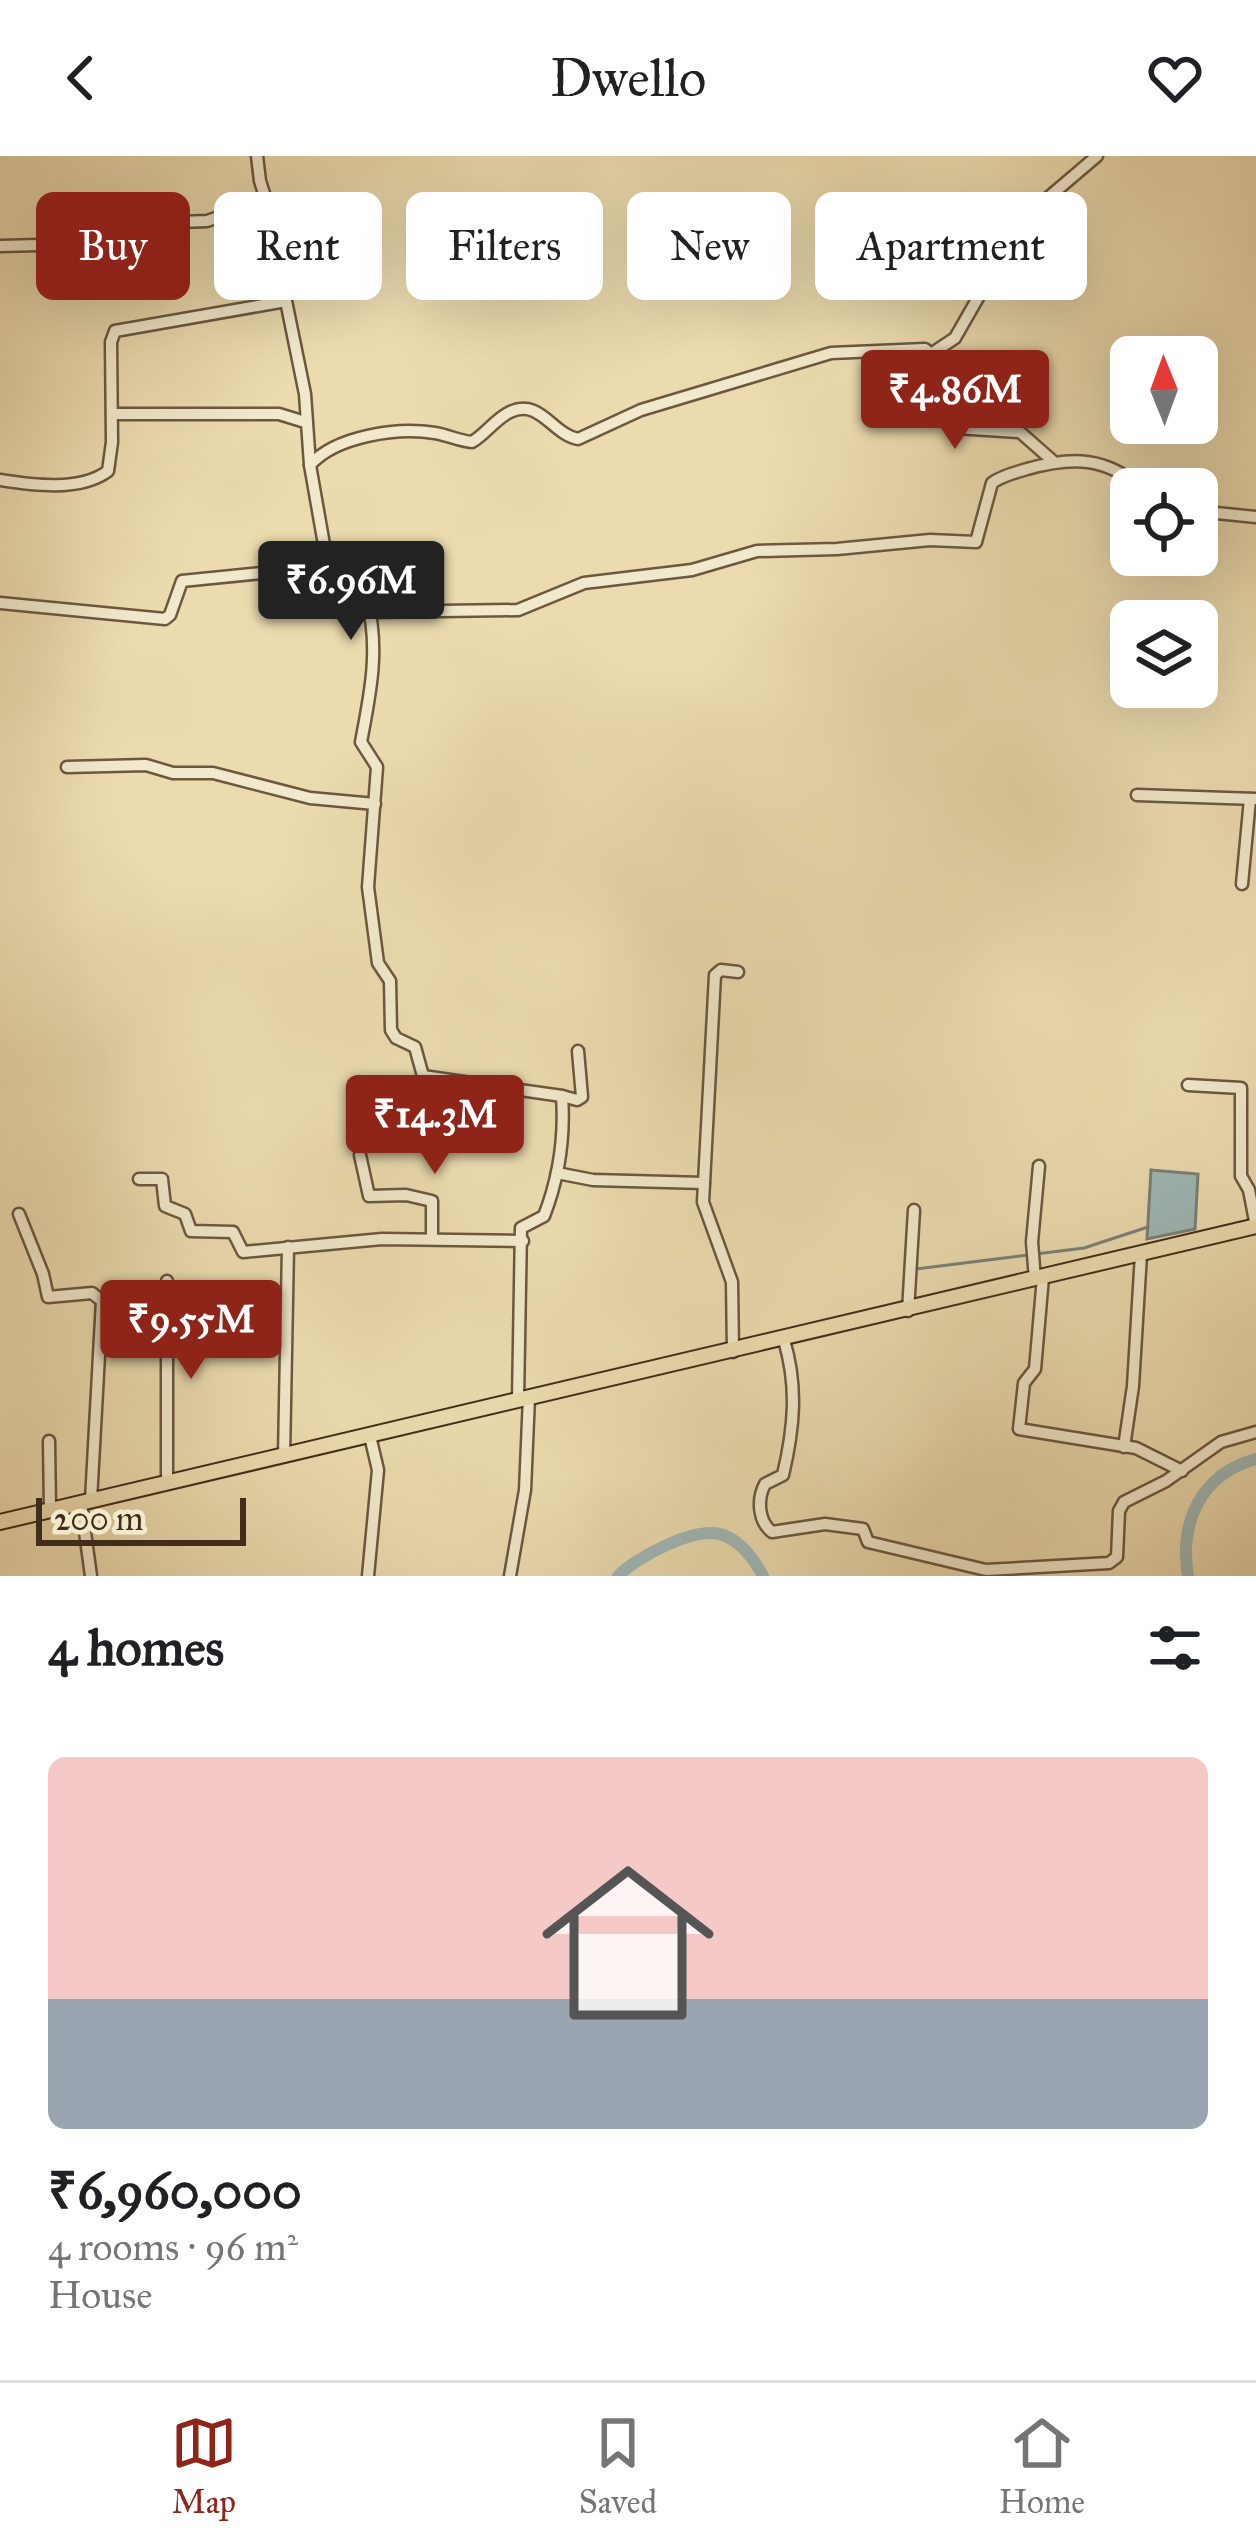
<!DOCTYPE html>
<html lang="en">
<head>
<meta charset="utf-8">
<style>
  body { margin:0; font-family:"IM FELL Great Primer",serif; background:#f6f6f6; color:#202124; height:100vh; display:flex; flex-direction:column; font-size:45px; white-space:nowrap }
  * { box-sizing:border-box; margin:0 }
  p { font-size:39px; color:#757577 }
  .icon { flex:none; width:66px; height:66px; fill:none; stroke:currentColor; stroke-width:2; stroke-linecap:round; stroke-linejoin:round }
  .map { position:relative; height:1420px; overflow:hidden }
  .details { display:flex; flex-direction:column; background:#fff; flex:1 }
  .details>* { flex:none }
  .top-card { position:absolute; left:36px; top:36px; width:1185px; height:108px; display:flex; gap:24px }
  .needle { width:78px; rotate:359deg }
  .buttons { position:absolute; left:1110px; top:180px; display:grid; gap:24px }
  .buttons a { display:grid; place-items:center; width:108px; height:108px; border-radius:18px; background:#fff; box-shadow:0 12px 48px #0002; font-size:60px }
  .scale { position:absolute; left:36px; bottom:30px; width:210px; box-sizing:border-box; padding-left:12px; border:6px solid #422d1a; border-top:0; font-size:33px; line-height:42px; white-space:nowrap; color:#422d1a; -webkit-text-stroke:9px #f2e8cb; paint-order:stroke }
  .price { position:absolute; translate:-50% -102px; padding:0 27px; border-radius:12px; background:#8f2418; color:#fff; font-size:39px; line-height:78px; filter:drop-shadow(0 3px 6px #0008) }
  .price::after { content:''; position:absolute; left:50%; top:72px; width:36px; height:27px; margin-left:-18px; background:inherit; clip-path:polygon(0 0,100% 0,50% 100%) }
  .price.active { background:#222; color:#fff }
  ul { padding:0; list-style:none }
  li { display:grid; align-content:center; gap:24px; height:636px; padding:0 48px }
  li+li { border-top:3px solid #e0e0e0 }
  li span { display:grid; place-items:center; height:372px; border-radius:18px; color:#555 }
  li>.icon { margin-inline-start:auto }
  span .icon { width:216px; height:216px; fill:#fffc; stroke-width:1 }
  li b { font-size:51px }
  h2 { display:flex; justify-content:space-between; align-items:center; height:144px; padding:0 48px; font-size:51px }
  .chip { padding:0 42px; border-radius:18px; background:#fff; box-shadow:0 12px 48px #0002; font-size:42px; line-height:108px }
  .chip.active { background:#8f2418; color:#fff }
  header { display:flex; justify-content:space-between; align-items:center; height:156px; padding:0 48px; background:#fff; font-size:54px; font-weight:600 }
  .dock { display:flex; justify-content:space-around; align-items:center; height:168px; border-top:3px solid #e0e0e0; background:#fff; font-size:33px; color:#757577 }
  .dock a { display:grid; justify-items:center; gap:6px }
  .dock .active { color:#8f2418 }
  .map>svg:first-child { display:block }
</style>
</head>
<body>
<header><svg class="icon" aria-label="back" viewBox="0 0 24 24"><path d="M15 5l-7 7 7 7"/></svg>Dwello<svg class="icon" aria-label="heart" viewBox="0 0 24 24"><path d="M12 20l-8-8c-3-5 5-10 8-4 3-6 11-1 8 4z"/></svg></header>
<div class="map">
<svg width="1256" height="1420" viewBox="0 0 1256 1420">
  <rect width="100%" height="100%" fill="#ebdbaf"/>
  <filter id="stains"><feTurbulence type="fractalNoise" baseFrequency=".00167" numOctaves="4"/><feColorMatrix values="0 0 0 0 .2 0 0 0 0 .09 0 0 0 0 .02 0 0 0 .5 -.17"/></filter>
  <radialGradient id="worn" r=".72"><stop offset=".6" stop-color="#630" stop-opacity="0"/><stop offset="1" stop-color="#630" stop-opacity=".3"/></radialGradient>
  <!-- water -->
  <polygon fill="#9fb8b7" stroke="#7a8078" stroke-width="3" points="1151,1014 1198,1018 1195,1073 1147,1083"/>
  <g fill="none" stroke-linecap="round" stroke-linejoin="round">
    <!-- stream -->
    <polyline stroke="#7a8078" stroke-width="3" points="916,1113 1084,1092 1148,1071"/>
    <!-- river -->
    <g stroke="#9fb8b7" stroke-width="12">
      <path d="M618,1420C637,1401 696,1369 723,1379C742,1386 754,1403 763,1420"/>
      <path d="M1188,1420C1179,1366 1201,1318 1256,1303"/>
    </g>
    <defs>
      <g id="minor">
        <polyline points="257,0 260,25 282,93 286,145 305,238 310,309 326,400 322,428"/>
        <polyline points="0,90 79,88 128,68 207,65 266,45"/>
        <polyline points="931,198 931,220 946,239 956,272 1020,276 1054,306"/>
        <polyline points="112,258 279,258 305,266"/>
        <path d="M310,309C336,280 397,271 435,277C448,279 459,285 472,286C486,278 495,263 510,256C540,242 552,278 578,283L641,254L831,197L925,193L931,198L955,182L1023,63L1097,0"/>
        <path d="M0,324C32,329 80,336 108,315L112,286L111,186L115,175L286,145"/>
        <polyline points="1197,355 1256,361"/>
        <path d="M0,447L165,463L170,459L182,425L262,417L356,437L367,445C380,492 370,539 361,586L377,611L368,731L378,807L390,825L391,874L396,882L415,891L423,920L562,940C565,981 559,1021 544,1060L521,1072L518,1244"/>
        <path d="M371,456L518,454L584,427L692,414L757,395L837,393L930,384L976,386L992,327C1003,319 1015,317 1027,313C1073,300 1106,301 1143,333"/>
        <polyline points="67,611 146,609 173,617 213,617 310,642 375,648"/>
        <polyline points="1137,639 1256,643"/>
        <polyline points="1242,728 1250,643"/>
        <polyline points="1188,929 1241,932 1241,1020 1249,1034 1256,1070"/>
        <polyline points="562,940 577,944 582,941 578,895"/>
        <polyline points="360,999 369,1040 406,1039 432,1045 432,1082"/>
        <polyline points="557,1017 593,1024 704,1027"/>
        <polyline points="139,1023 162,1023 165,1050 185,1058 191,1075 233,1076 243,1096 382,1083 523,1085"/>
        <polyline points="19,1058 43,1118 48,1141 92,1137 102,1145 91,1344"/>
        <polyline points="1043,1121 1035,1213 1024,1227 1019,1273 1136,1292 1182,1315"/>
        <polyline points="1035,1123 1032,1086 1039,1010"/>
        <polyline points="908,1155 914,1054"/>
        <path d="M784,1184C798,1231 794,1272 783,1319L765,1328C757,1343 758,1365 772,1376L825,1368L863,1373L868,1386L986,1414L1109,1407L1117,1401L1119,1355L1124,1346L1166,1325L1221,1286L1256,1276"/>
        <polyline points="733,1196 732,1126 703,1046 715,819 721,814 738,816"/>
        <polyline points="49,1285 50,1354"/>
        <polyline points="1124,1291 1133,1230 1141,1098"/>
        <polyline points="284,1300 288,1091"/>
        <polyline points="167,1326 167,1125"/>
        <polyline points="81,1347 91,1420"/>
        <polyline points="368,1420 378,1314 370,1280"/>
        <polyline points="510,1420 525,1334 529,1241"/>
      </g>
      <polyline id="major" points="0,1366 1256,1070"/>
    </defs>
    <!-- minor casing -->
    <use href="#minor" stroke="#6c583f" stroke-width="15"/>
    <!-- major casing -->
    <use href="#major" stroke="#422d1a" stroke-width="18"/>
    <!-- minor -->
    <use href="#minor" stroke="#f2e8cb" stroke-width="10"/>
    <!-- major -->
    <use href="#major" stroke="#ebdbaf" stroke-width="14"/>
  </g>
  <rect width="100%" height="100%" filter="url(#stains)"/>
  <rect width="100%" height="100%" fill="url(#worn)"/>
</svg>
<div class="buttons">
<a><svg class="needle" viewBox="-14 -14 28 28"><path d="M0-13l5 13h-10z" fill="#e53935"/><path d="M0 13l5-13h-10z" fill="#757577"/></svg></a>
<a><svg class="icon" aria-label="locate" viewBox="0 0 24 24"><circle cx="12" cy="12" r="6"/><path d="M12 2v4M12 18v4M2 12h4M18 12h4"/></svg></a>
<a><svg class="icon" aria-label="layers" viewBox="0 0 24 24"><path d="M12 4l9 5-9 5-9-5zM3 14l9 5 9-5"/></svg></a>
</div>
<div class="scale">200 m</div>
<b class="price" style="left:955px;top:296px">₹4.86M</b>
<b class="price active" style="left:351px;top:487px">₹6.96M</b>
<b class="price" style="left:435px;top:1021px">₹14.3M</b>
<b class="price" style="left:191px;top:1226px">₹9.55M</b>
<div class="top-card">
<a class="chip active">Buy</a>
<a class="chip">Rent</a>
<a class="chip">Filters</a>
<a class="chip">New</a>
<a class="chip">Apartment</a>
</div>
</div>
<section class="details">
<h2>4 homes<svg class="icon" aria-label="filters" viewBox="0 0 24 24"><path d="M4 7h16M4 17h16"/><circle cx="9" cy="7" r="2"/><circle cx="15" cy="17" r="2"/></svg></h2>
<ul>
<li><span style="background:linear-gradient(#f6c9c9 65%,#9aa5b1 0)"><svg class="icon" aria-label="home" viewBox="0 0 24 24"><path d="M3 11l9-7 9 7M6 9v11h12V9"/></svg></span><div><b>₹6,960,000</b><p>4 rooms · 96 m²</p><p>House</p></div></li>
</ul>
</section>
<nav class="dock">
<a class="active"><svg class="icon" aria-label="map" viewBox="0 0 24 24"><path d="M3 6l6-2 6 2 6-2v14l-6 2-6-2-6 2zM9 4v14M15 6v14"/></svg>Map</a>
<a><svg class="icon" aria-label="saved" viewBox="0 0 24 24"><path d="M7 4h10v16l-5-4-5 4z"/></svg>Saved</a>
<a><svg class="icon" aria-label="home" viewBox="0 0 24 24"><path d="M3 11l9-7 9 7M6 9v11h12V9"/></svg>Home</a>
</nav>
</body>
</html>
